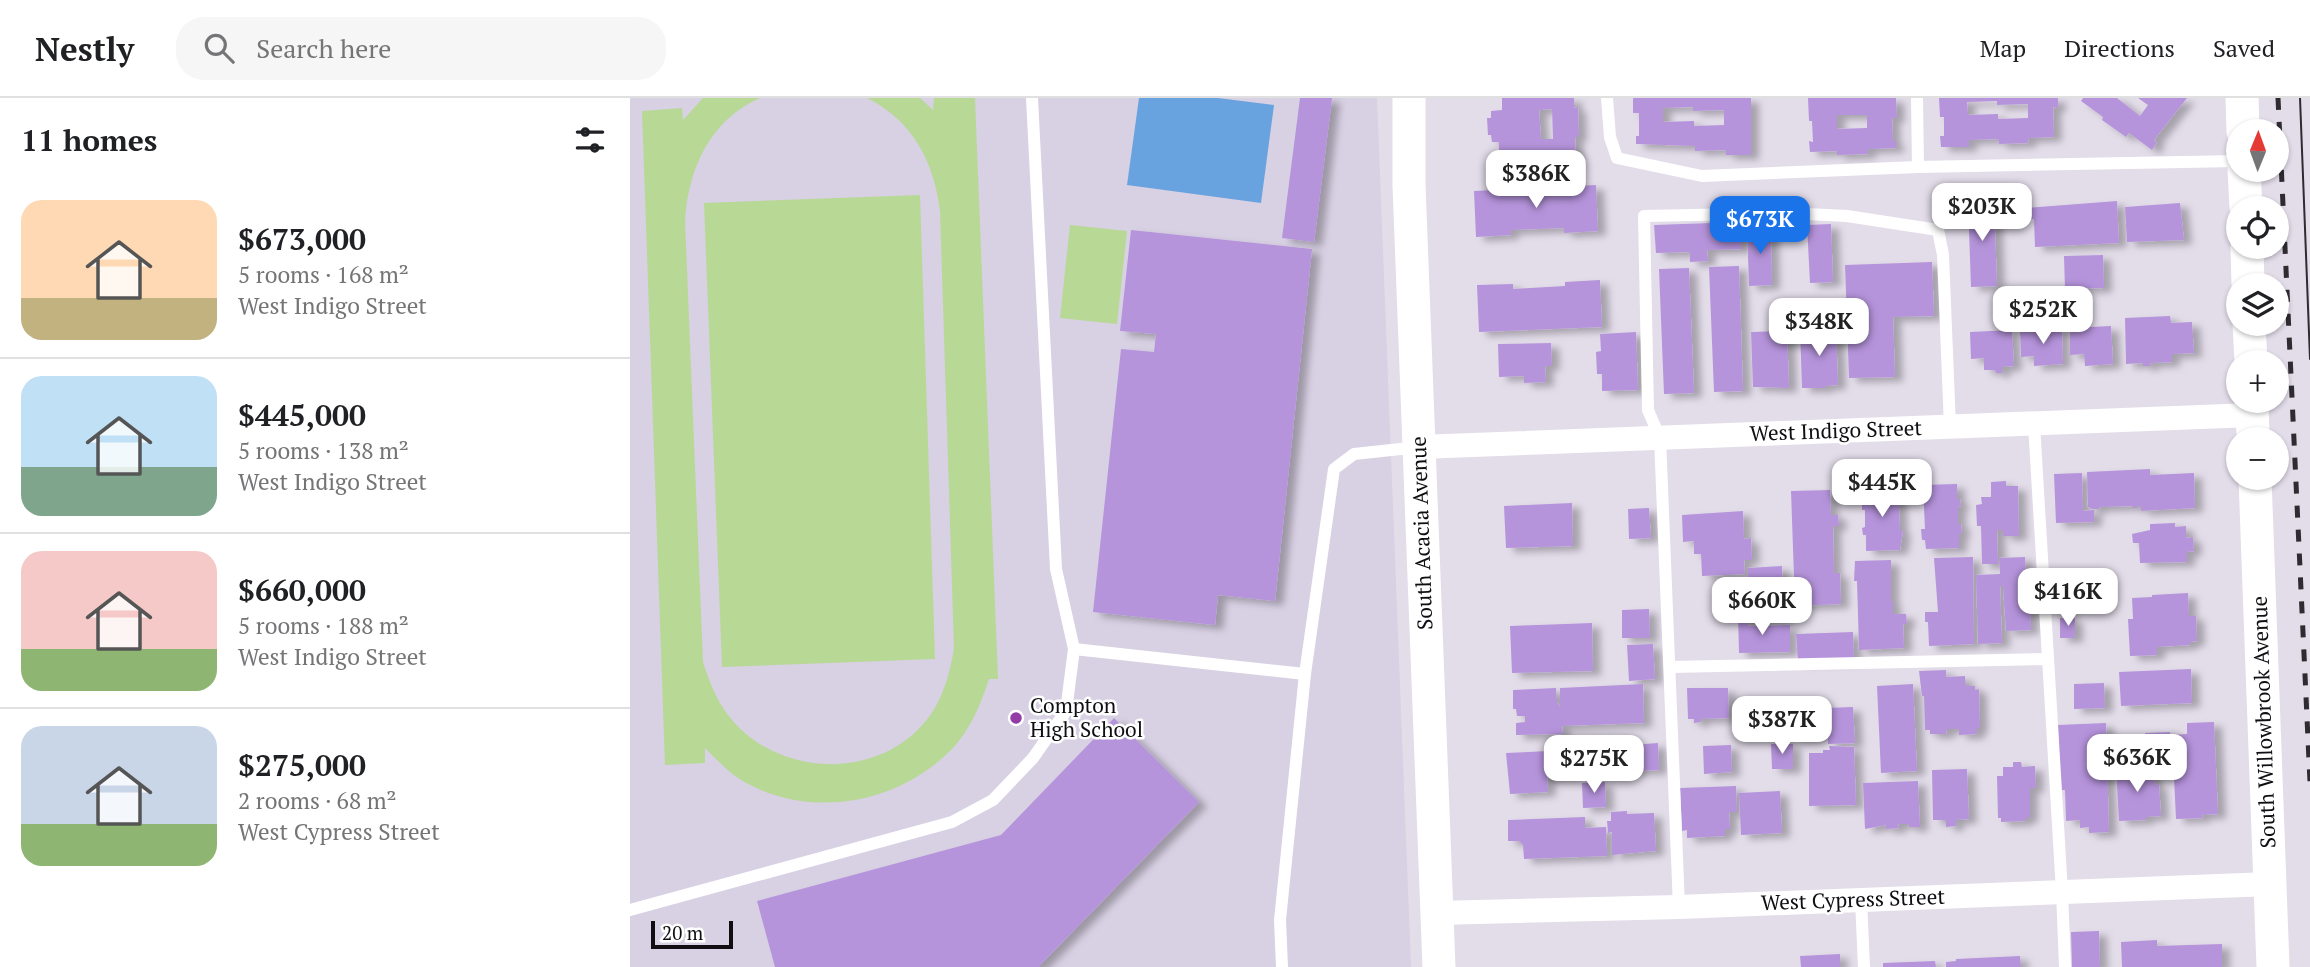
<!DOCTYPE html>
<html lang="en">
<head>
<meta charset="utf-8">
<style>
  body { margin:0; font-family:"PT Serif",serif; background:#f6f6f6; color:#202124; height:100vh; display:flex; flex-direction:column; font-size:26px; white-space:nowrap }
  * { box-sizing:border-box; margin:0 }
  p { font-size:23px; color:#757577 }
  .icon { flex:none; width:38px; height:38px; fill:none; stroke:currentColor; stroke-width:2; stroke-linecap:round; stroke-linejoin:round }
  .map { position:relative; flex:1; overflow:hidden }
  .details { display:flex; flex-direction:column; background:#fff; width:630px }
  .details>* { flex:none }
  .needle { width:46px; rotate:1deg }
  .tools { position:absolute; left:1596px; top:21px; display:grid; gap:14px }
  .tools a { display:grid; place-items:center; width:63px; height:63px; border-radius:50%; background:#fff; box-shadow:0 2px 5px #0004; font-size:35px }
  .scale { position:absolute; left:21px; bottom:18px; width:82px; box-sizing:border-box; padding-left:7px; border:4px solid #100e12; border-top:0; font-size:19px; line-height:24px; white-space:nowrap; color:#100e12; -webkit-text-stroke:5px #fff; paint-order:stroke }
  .price { position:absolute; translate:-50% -60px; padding:0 16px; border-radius:14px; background:#fff; color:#222; font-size:23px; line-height:46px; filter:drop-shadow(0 2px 4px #0008) }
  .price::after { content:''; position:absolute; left:50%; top:42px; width:21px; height:16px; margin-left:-10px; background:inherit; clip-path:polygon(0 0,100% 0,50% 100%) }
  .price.active { background:#1a73e8; color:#fff }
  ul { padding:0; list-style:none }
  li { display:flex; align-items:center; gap:21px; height:175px; padding:0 21px }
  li+li { border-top:2px solid #e0e0e0 }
  li span { display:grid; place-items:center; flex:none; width:196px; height:140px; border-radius:21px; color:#555 }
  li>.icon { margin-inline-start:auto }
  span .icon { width:84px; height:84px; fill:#fffc; stroke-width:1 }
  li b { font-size:30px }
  h2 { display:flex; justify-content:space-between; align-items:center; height:84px; padding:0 21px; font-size:30px }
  header { display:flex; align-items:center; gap:42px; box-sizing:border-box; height:98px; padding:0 35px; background:#fff; border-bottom:2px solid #e0e0e0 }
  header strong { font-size:33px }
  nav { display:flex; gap:38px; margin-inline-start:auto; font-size:24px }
  .search { width:490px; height:63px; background:#f6f6f6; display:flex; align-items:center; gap:18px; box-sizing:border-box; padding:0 24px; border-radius:28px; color:#757577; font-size:26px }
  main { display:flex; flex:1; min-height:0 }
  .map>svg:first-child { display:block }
</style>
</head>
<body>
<header>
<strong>Nestly</strong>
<div class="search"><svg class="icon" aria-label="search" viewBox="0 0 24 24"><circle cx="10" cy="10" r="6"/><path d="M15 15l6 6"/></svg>Search here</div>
<nav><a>Map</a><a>Directions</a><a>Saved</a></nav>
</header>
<main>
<section class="details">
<h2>11 homes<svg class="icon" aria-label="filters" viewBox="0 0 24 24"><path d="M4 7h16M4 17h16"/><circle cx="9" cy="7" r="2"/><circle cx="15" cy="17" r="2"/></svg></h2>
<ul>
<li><span style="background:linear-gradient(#ffd9b3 70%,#c2b280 0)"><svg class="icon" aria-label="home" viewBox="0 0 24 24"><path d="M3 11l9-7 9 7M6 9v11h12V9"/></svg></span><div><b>$673,000</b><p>5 rooms · 168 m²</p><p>West Indigo Street</p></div></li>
<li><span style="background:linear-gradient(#bfe0f5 65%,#7fa58c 0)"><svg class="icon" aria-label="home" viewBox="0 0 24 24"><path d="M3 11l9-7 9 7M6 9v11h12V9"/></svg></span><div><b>$445,000</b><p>5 rooms · 138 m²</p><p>West Indigo Street</p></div></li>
<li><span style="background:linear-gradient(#f6c9c9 70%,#8fb573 0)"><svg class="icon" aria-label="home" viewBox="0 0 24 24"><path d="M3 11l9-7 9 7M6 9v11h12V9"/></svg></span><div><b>$660,000</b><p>5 rooms · 188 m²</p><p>West Indigo Street</p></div></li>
<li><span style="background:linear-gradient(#c9d6e8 70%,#8fb573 0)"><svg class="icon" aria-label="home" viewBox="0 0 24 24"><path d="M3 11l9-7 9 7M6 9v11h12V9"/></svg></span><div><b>$275,000</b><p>2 rooms · 68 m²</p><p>West Cypress Street</p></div></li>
</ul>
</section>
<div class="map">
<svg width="1680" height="869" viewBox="0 0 1680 869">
  <defs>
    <filter id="shadow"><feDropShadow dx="8" dy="4.5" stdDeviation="3.5" flood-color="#0004"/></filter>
  </defs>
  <rect width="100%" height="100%" fill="#e3ddea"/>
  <!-- built -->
  <polygon fill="#d8d0e3" points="0,0 747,0 781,869 0,869"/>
  <!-- green -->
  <g fill="#b8d896">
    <path d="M73,0H130C80,22 58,71 55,123L73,564C79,583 86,601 98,617C144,678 245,684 295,624C312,604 320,576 324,550L310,113C304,64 283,23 237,0H290L303,12L304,0H345L368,581H359C351,606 340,632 322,651C267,707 179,722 111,682C97,673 86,661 75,650V665L35,667L12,13L52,10L53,22Z"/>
    <polygon points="290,97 305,561 92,569 74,105"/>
    <polygon points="440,127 497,133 487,226 430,220"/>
  </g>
  <!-- water -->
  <polygon fill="#69a3df" points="509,0 588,0 644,7 631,105 497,87"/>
  <!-- building -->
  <g fill="#b694dc" fill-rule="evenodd" filter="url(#shadow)">
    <polygon points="670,0 702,0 684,144 652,140"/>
    <path d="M872,0H944V10L948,9L949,39H945L946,65L914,66L915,71L875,72L874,64H869V44H862L861,37H858L857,20H861V13L872,12ZM922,11L923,41H911L909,12Z"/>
    <path d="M1003,0H1121V57H1096V52L1065,53V48L1006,46V38H1009V15H1003ZM1063,9V13L1094,12V27L1064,28V23L1033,24V10Z"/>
    <path d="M1178,0H1266L1267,20H1262L1263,43H1266V50L1238,51V56L1207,57V53L1180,54L1179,43L1183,44L1182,23H1179ZM1207,17H1237V30L1207,31Z"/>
    <path d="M1309,0H1428V10L1423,9L1424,39L1399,40L1398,45L1369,46L1368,41L1339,42V49H1311L1310,38H1314V19H1310ZM1367,3V7L1398,6V20L1368,21V16L1338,17L1337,4Z"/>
    <polygon points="1453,0 1487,0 1510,18 1518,7 1508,0 1557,0 1524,42 1527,44 1522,52 1499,35 1496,39 1472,22 1473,19 1451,3"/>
    <polygon points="966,87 968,133 934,135 934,130 881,132 881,137 846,139 844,93"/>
    <polygon points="1364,102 1367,188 1341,189 1338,103"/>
    <polygon points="1487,103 1489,145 1405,149 1404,121 1396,121 1396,110"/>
    <polygon points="1550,105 1554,142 1497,144 1495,109"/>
    <polygon points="1111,124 1112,151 1077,152 1078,163 1060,164 1060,154 1026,155 1024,127"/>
    <polygon points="1201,126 1203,184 1180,185 1177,127"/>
    <polygon points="1141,128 1142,187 1119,188 1117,129"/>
    <polygon points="501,132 682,151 645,503 588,497 585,527 463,514 491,251 524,254 526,236 490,233"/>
    <polygon points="1473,157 1474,190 1435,191 1434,158"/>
    <polygon points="1302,164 1304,218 1263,219 1265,279 1219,280 1215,167"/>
    <polygon points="1109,168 1113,293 1084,294 1079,169"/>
    <polygon points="1059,170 1064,295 1034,296 1029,171"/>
    <polygon points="970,182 972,229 849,234 847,187 883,186 883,191 935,188 935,184"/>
    <polygon points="1540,218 1541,225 1562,224 1564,255 1542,256 1542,264 1520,265 1521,268 1513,268 1513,265 1496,266 1495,220"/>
    <polygon points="1481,228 1483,266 1455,268 1454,256 1440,257 1440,230"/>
    <polygon points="1206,230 1208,287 1195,288 1195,290 1172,290 1170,232"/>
    <polygon points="1432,230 1433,266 1404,268 1404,258 1391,259 1390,232"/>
    <polygon points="1382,232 1384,268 1372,269 1372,275 1366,275 1365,272 1354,272 1354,260 1341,261 1340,234"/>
    <polygon points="1157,233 1159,290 1123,289 1121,234"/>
    <polygon points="1006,234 1008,292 972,293 972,276 967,276 966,254 971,253 970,236"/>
    <polygon points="921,245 922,268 915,268 916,284 894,285 894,278 869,279 868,246"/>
    <polygon points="1520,371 1520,377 1564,375 1565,410 1511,413 1511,408 1507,408 1507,410 1503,410 1503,408 1469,409 1469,411 1462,411 1458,409 1457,374"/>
    <polygon points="1452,375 1453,413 1464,412 1464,424 1426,425 1424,376"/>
    <polygon points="1376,383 1376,388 1388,388 1389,438 1373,438 1373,432 1367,432 1368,466 1352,466 1351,428 1347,428 1346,407 1352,406 1351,399 1361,399 1361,384"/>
    <polygon points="1327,386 1327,401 1330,401 1331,408 1328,409 1328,426 1331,426 1332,436 1329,436 1329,450 1296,451 1295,442 1292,442 1291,431 1295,431 1293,387"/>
    <polygon points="1268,388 1270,432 1273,432 1270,452 1236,453 1236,437 1233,437 1232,430 1235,429 1235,412 1232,412 1232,405 1235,405 1234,389"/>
    <polygon points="1200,392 1201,417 1208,417 1209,428 1203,428 1204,475 1210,475 1211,506 1165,508 1161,393"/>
    <polygon points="942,405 943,448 876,450 874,408"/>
    <polygon points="1019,410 1021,440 999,441 998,411"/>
    <polygon points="1113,413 1114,441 1121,440 1122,462 1114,462 1115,476 1072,478 1071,456 1064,456 1064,443 1053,444 1052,417"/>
    <polygon points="1545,425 1545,429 1556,428 1556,440 1563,439 1564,453 1557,454 1557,464 1510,465 1509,445 1503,445 1502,436 1520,432 1520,426"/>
    <polygon points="1343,459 1344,546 1299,548 1298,524 1295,524 1295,514 1308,514 1304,460"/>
    <polygon points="1395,459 1397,500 1400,500 1401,532 1376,533 1373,488 1370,488 1372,545 1348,546 1346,477 1370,476 1369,460"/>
    <polygon points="1261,462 1261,503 1263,503 1263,516 1276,516 1277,526 1273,526 1274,550 1229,552 1227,483 1224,483 1225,463"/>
    <polygon points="1152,468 1153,522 1120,522 1120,513 1126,512 1125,481 1118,481 1118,470"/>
    <polygon points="1558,495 1559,518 1566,518 1567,543 1560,544 1560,547 1527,549 1527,557 1500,558 1498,521 1503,521 1502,500 1522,499 1522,497"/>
    <polygon points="1019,511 1020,540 992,540 992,512"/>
    <polygon points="1108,514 1118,514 1118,528 1160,527 1160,554 1109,555"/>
    <rect x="1430" y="520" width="15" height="20"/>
    <polygon points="962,525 963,573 882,575 880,528"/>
    <polygon points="1223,534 1224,561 1168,563 1166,536"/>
    <polygon points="1023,546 1025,581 999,583 997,547"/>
    <polygon points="1561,571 1562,605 1491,608 1489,574"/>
    <polygon points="1316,572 1316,579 1335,578 1336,588 1345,588 1345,592 1349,591 1350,630 1347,630 1347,636 1329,637 1329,631 1317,631 1316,636 1300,636 1300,632 1295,632 1294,598 1292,598 1289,573"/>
    <polygon points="1474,585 1475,610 1444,611 1444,586"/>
    <polygon points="1013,586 1014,625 932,628 933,636 886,637 886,625 895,624 895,618 887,618 886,611 883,611 883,592 926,590 927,604 930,609 930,590"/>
    <polygon points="1283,586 1287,673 1251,675 1247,588"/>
    <polygon points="1057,590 1098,590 1099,620 1071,621 1071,624 1064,625 1064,621 1058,621"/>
    <polygon points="1194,604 1194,637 1164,638 1162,605"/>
    <polygon points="1223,609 1225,645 1198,646 1196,610"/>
    <polygon points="484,620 569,704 410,867 410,869 145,869 127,803 371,737"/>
    <polygon points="1584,624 1588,716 1572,717 1573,720 1546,721 1542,637 1557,636 1557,625"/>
    <polygon points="1476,625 1479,734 1459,735 1459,729 1450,730 1450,722 1436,723 1435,692 1430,692 1428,627"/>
    <polygon points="1540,634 1541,660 1516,662 1515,635"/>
    <polygon points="1028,645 1029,672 1002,673 1001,647"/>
    <polygon points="1141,646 1163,646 1163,671 1142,671"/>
    <polygon points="1101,647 1102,674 1074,676 1073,648"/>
    <polygon points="1199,648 1224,649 1226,707 1179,708 1179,655 1193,655 1193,652 1200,652"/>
    <polygon points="941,652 941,676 917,677 918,694 880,696 876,655"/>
    <polygon points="1383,664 1391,664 1392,669 1405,668 1406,690 1400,690 1400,720 1395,720 1395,723 1371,724 1371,720 1368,720 1367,678 1373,678 1373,669 1383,669"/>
    <polygon points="1520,668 1526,687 1529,686 1531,718 1516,719 1516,722 1489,723 1486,670"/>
    <polygon points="1337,671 1339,721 1326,722 1326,728 1316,729 1316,722 1303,722 1302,672"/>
    <polygon points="1288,683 1290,729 1279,729 1278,726 1268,726 1269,730 1256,731 1256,727 1235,731 1233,685"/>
    <polygon points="975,684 976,709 953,710 952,685"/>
    <polygon points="1106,688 1107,714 1099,714 1100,731 1095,731 1095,738 1057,740 1057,732 1052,733 1050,690"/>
    <polygon points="1150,693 1152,735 1111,737 1109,695"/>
    <polygon points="997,713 997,716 1024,715 1026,753 982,757 982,734 978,735 977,723 981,723 981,714"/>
    <polygon points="955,719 955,730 976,729 977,758 894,761 893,747 889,743 878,743 878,722"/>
    <polygon points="1469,833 1470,869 1442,869 1441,834"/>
    <polygon points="1527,842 1527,848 1592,846 1592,869 1492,869 1491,844"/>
    <polygon points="1210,856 1210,869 1171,869 1170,858"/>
    <polygon points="1390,858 1391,869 1316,869 1316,864 1326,863 1326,861"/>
    <polygon points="1305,863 1306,869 1253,869 1253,865"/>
  </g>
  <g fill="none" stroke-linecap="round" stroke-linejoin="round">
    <!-- lane -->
    <g stroke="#fff" stroke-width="12">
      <polyline points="402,0 426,471 444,551 675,576"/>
      <polyline points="977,0 980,39 987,60 1072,78 1288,69"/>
      <polyline points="1287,0 1288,69 1608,63"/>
      <polyline points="1404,326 1432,794 1435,869"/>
      <polyline points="1040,569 1418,561"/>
      <polyline points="1231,802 1234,869"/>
      <polyline points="1049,809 1030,340 1018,312 1014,118 1156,115 1217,118 1308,132 1313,157 1320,329"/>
      <polyline points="0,812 322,724 363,702 403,660 436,613 444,551"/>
      <polyline points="652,869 650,822 675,576 704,371 724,356 789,349"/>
    </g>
    <!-- street -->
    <g stroke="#fff" stroke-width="24">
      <polyline points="789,349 1622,317"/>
      <polyline points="807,815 1049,809 1640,786"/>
    </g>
    <!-- secondary -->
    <g stroke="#fff" stroke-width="33">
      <polyline points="779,0 779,87 809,869"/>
      <polyline points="1612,0 1613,33"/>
      <polyline points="1614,72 1616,110"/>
      <polyline points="1617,149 1618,187"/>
      <polyline points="1619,226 1621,264"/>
      <polyline points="1622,303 1623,341"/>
      <polyline points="1625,380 1643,869"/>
    </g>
    <!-- tram -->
    <polyline stroke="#2e2b31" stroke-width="2" points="1670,0 1680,261"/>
    <!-- rail -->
    <polyline stroke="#2e2b31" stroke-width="5" stroke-dasharray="12 12" stroke-linecap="butt" points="1648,0 1680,684"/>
  </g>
  <!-- markers -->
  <circle fill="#933ba7" stroke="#fff" stroke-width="2.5" cx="386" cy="620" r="7"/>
  <g text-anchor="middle" stroke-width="5" stroke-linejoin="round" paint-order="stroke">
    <!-- street labels -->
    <g font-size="21" fill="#100e12" stroke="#fff">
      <text transform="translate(1206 333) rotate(-2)" y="7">West Indigo Street</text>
      <text transform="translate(792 435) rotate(-92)" y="7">South Acacia Avenue</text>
      <text transform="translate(1634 624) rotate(-92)" y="7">South Willowbrook Avenue</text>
      <text transform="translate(1223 802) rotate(-2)" y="7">West Cypress Street</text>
    </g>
    <!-- poi labels -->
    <g font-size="21" fill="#100e12" stroke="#fff" text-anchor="start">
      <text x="400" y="615">Compton<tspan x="400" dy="24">High School</tspan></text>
    </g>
  </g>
</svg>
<div class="tools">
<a><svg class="needle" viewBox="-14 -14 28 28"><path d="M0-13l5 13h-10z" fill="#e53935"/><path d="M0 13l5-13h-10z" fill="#757577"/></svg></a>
<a><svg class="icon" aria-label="locate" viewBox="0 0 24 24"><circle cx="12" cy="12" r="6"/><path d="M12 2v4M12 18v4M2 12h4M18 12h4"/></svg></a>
<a><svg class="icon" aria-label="layers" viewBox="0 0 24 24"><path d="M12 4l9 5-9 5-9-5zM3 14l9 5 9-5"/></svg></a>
<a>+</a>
<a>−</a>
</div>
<div class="scale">20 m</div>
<b class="price" style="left:906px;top:112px">$386K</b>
<b class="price" style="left:1352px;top:145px">$203K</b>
<b class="price active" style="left:1130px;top:158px">$673K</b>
<b class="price" style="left:1413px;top:248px">$252K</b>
<b class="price" style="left:1189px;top:260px">$348K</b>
<b class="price" style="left:1252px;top:421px">$445K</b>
<b class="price" style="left:1438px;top:530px">$416K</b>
<b class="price" style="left:1132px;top:539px">$660K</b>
<b class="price" style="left:1152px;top:658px">$387K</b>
<b class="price" style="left:1507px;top:696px">$636K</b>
<b class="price" style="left:964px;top:697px">$275K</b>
</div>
</main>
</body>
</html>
